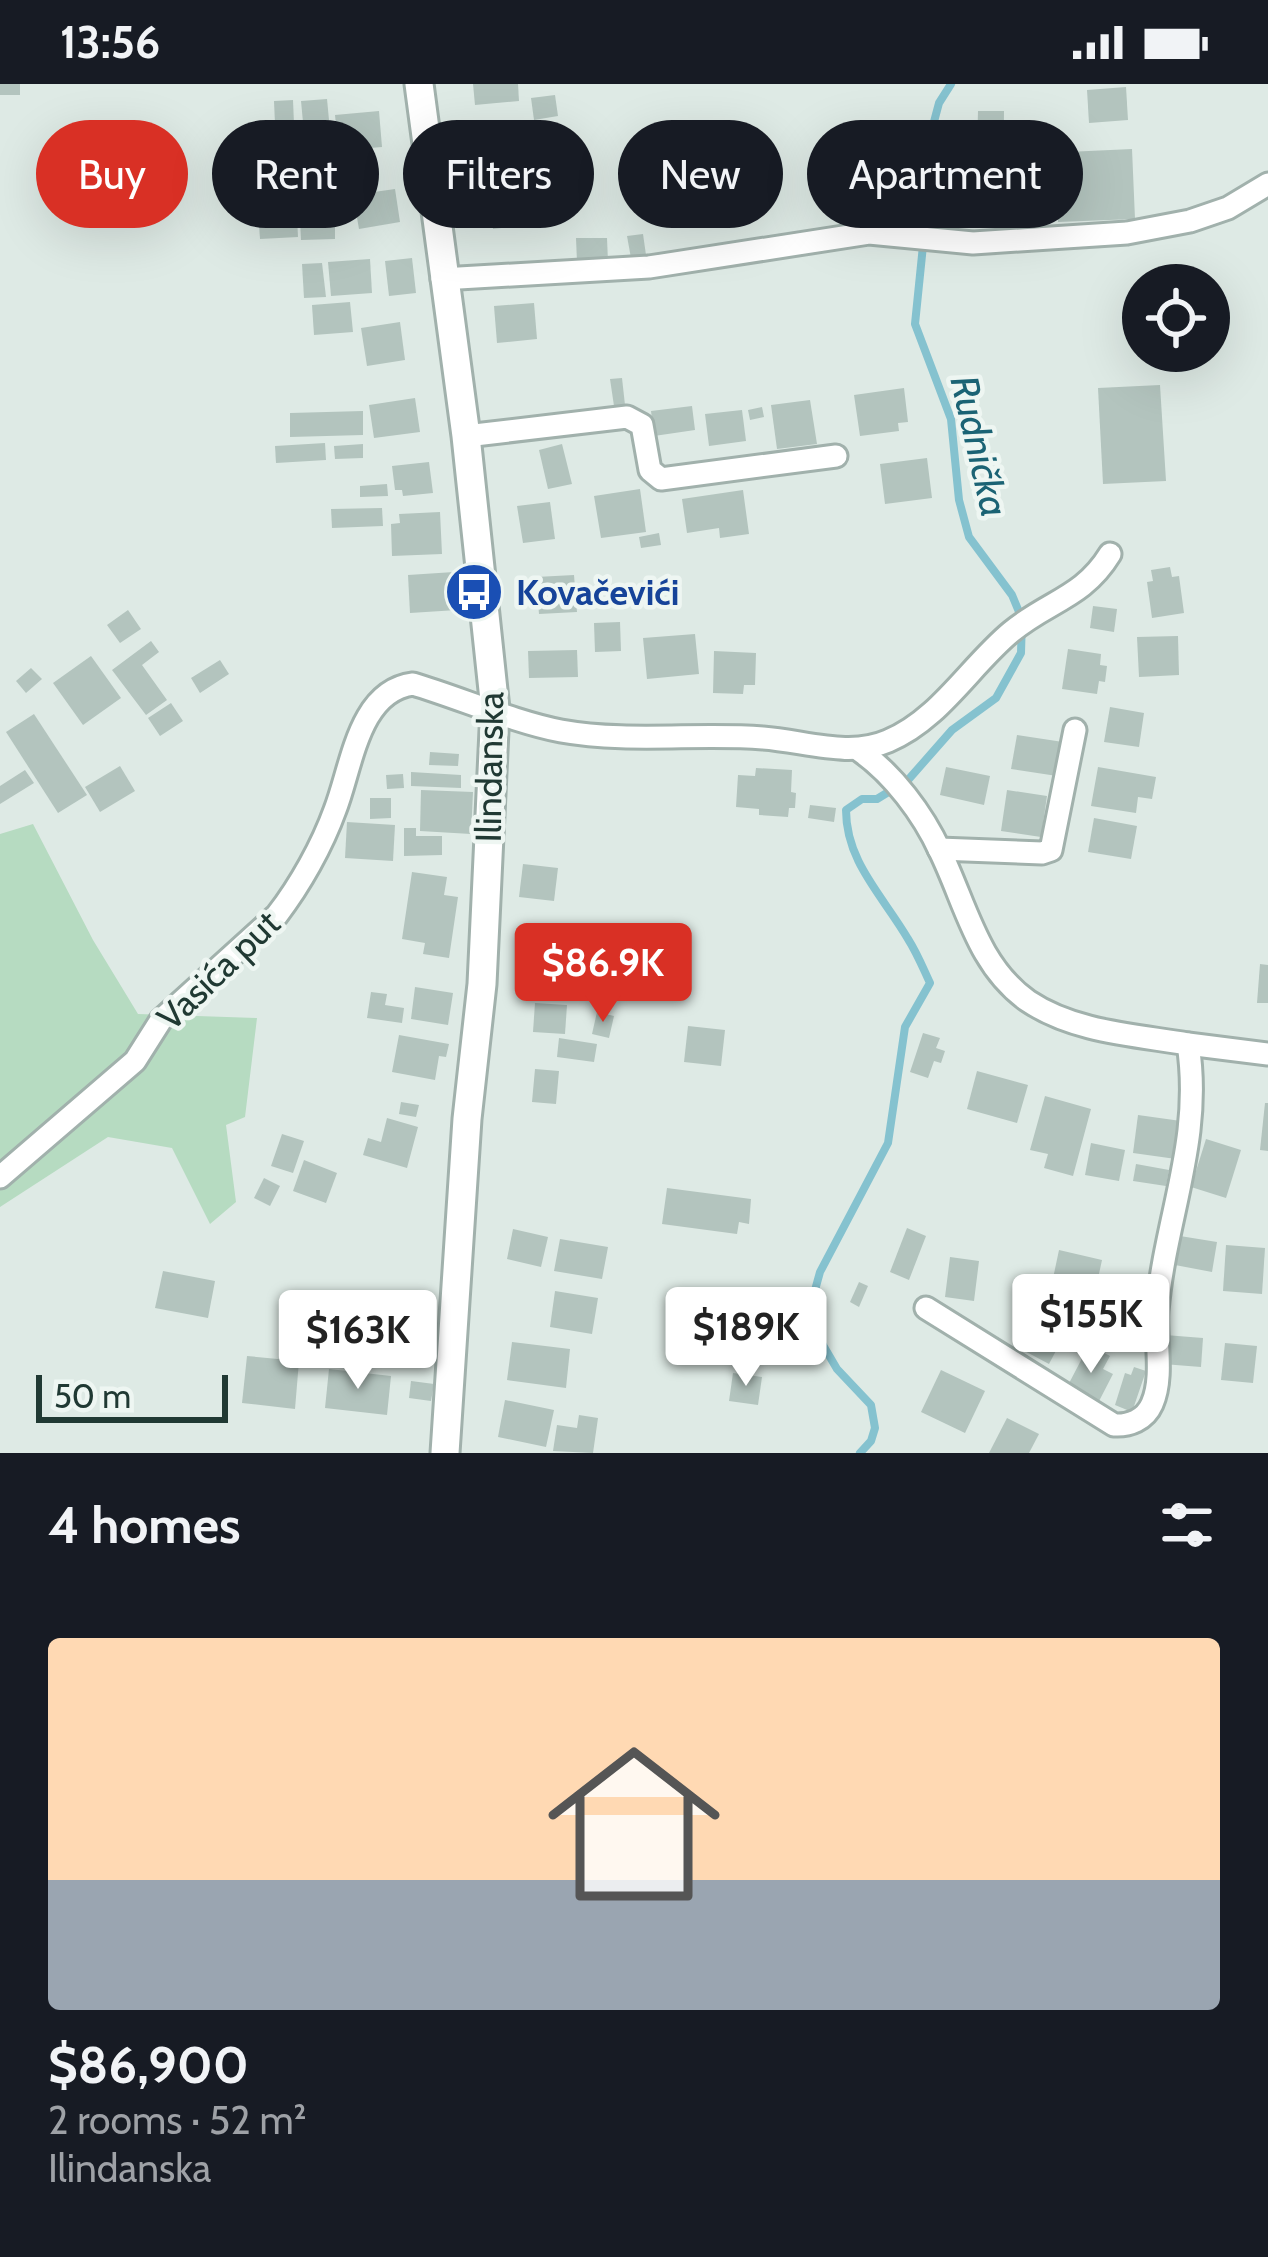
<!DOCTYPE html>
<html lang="en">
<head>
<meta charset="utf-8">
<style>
  body { margin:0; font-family:Cabin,sans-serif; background:#20242c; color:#f1f3f6; height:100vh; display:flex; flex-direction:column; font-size:45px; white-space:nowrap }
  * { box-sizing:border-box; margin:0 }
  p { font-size:39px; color:#9ea1a6 }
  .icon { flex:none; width:66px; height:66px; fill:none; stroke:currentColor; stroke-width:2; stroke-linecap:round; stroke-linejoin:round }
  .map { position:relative; height:1369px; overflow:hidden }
  .sheet { display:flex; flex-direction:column; background:#171b24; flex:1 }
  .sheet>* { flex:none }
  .top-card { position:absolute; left:36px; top:36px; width:1197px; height:108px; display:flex; gap:24px }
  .tools { position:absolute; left:1122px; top:180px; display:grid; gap:24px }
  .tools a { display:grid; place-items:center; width:108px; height:108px; border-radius:50%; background:#171b24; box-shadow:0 12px 48px #0002; font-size:60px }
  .scale { position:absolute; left:36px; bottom:30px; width:192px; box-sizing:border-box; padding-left:12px; border:6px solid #203933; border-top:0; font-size:33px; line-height:42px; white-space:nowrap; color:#203933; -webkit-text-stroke:9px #eef6f2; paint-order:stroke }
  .price { position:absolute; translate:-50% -102px; padding:0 27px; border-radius:12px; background:#fff; color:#222; font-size:39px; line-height:78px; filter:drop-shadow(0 3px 6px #0008) }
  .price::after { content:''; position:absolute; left:50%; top:72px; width:36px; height:27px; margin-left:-18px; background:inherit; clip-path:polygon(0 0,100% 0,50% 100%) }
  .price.selected { background:#d93025; color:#fff }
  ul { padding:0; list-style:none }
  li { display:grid; align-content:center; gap:24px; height:636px; padding:0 48px }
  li+li { border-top:3px solid #363941 }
  li span { display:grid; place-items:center; height:372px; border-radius:12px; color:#555 }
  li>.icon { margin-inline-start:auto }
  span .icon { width:216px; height:216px; fill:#fffc; stroke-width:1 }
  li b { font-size:51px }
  h2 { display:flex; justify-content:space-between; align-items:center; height:144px; padding:0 48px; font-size:51px }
  .tag { padding:0 42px; border-radius:54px; background:#171b24; box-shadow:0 12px 48px #0002; font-size:42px; line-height:108px }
  .tag.selected { background:#d93025; color:#fff }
  .status { display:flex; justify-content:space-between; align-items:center; height:84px; padding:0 60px; background:#171b24; direction:ltr }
  .status svg { height:33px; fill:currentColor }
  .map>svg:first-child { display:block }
</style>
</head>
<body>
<div class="status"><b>13:56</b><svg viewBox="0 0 49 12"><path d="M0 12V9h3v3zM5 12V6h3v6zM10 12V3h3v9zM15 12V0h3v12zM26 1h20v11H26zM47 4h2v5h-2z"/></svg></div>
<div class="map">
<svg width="1268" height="1369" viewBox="0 0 1268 1369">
  <rect width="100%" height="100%" fill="#deeae5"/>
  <!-- green -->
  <polygon fill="#b6dbc1" points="33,740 93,856 138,930 257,934 245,1033 226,1041 236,1118 210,1140 172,1064 108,1053 0,1123 0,750"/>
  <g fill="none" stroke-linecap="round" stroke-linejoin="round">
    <!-- stream -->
    <path stroke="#85c2cf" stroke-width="8" d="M860,1369L871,1357L875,1344L871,1321L837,1285L820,1256L812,1217L820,1188L888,1059L905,943L930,899C923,884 917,869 908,855C883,812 846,778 846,726L862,715H877L908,696L952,646L996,614L1021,569L1022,535L1012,511L969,453L959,416L951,335L915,240L925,142L920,90L939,19L951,0"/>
  </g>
  <!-- building -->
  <g fill="#b3c4be">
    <rect x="0" y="0" width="20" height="11"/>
    <polygon points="473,0 518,0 519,17 475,21"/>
    <polygon points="1126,3 1128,36 1089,39 1087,6"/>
    <polygon points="555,11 558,32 534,36 531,14"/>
    <polygon points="327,15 331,57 305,59 301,17"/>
    <polygon points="293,16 294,40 275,40 274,17"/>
    <polygon points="379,27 382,63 346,66 346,60 338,61 335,31"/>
    <polygon points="978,27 1004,27 1003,120 958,119 959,64 977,64"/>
    <polygon points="512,45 513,61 478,62 477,46"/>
    <polygon points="1132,65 1135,135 1058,138 1056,84 1068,83 1067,68"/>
    <polygon points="556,76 558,91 490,101 488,85"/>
    <polygon points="395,105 400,138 359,145 353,111"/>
    <polygon points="296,111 298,153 260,155 257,113"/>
    <polygon points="524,112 525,122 533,121 536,140 493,145 490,116"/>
    <polygon points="335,134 335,155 301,156 300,135"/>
    <polygon points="643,150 646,171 631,174 627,152"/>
    <polygon points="576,154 607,154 608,178 577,178"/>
    <polygon points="412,174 416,209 389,212 385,177"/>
    <polygon points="370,175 372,209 331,212 328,178"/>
    <polygon points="322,179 326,213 304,214 302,180"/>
    <polygon points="350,218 353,248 314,251 312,221"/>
    <polygon points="534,219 537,255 497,259 494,222"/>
    <polygon points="400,238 405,276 367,282 361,244"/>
    <polygon points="622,294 625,321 614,322 610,295"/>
    <polygon points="1160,301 1166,397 1103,400 1098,304"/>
    <polygon points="904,304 908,338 898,339 899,347 860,352 854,311"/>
    <polygon points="415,314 420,348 374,354 369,321"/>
    <polygon points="810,316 817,360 777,365 771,321"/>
    <polygon points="692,322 695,346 654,352 651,327"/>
    <polygon points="762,323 764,333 750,336 748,326"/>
    <polygon points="742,326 746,357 709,362 705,330"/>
    <polygon points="363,327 363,351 290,353 290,329"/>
    <polygon points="325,359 326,376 276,379 275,362"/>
    <polygon points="363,360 363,374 335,375 334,362"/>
    <polygon points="562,360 572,400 548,405 539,366"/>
    <polygon points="927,374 932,414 885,420 880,380"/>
    <polygon points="429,378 433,409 403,412 402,406 395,406 392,382"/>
    <polygon points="387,400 388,412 360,413 360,402"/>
    <polygon points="640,405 646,448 601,454 594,412"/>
    <polygon points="743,406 749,450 720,454 719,444 687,449 682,415"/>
    <polygon points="550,418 555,455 523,459 517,422"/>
    <polygon points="382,424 383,442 332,444 331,425"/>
    <polygon points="440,428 442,470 392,472 391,440 400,439 399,430"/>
    <polygon points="659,449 661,461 641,464 639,453"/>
    <polygon points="1170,483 1172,493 1179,492 1184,529 1152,534 1147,498 1153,497 1151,486"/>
    <polygon points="454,488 457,526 410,529 408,491"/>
    <polygon points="574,491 577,528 539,530 536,493"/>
    <polygon points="1093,522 1117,525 1114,548 1090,544"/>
    <polygon points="128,526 141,545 120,559 107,541"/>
    <polygon points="620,538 621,567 595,568 594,539"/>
    <polygon points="695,550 699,590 647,595 643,554"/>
    <polygon points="1178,552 1179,591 1139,593 1137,553"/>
    <polygon points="151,557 159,568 142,581 167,616 146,631 112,586"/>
    <polygon points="1068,565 1101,570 1100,581 1107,582 1105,598 1099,597 1097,610 1062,605"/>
    <polygon points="577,566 578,593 529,594 528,567"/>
    <polygon points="714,567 756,569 755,601 744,601 743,610 713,609"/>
    <polygon points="91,572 121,614 83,641 53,599"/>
    <polygon points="220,576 229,590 200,609 191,594"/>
    <polygon points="31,584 42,595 26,609 16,597"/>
    <polygon points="171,619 183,637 160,652 148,634"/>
    <polygon points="1110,623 1144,629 1139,663 1104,658"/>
    <polygon points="34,630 87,711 58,729 6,648"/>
    <polygon points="1017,651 1063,658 1057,692 1011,685"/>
    <polygon points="430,668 459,670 458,682 429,681"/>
    <polygon points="120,682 135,707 100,728 85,703"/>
    <polygon points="946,683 990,692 984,721 940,711"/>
    <polygon points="1098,683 1156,693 1152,715 1138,713 1136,729 1091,722"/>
    <polygon points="756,684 792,686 791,708 796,709 795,724 789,724 788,733 759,731 759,725 736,723 738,691 755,692"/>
    <polygon points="25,686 34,699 0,720 0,702"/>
    <polygon points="411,688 461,691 461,704 411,702"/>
    <polygon points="403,690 404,704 387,705 386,691"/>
    <polygon points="421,706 473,708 471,750 420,747"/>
    <polygon points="1007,706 1047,712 1041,753 1001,747"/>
    <polygon points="370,714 391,714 391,734 370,735"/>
    <polygon points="810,721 836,724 834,738 808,734"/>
    <polygon points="1094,734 1137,742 1131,775 1088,768"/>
    <polygon points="347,738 395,741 393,777 345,774"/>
    <polygon points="404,744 416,744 416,752 442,752 442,771 404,772"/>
    <polygon points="523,780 558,784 554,817 519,813"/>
    <polygon points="412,788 447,793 444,811 458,813 449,874 423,870 425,859 402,855"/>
    <polygon points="1260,880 1268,881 1268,919 1257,919"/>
    <polygon points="415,903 453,909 448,941 411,935"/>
    <polygon points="371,908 387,910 385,921 404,924 402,939 367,934"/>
    <polygon points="535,919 567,921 565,950 533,948"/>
    <polygon points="597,928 614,932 609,954 592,950"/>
    <polygon points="688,942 725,946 721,982 684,978"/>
    <polygon points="923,949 940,954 936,964 945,967 941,979 934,977 928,994 910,988"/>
    <polygon points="399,951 449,960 446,973 439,972 435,996 392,988"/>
    <polygon points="559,954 597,960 594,978 557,973"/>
    <polygon points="535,985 559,987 556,1020 532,1018"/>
    <polygon points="977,987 1028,1001 1017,1039 967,1025"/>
    <polygon points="1045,1012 1091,1025 1073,1092 1044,1084 1048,1070 1030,1066"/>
    <polygon points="401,1018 419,1021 416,1033 399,1030"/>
    <polygon points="1265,1019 1268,1019 1268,1067 1260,1066"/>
    <polygon points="1138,1031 1181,1037 1176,1075 1133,1069"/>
    <polygon points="387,1034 418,1043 407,1084 363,1071 368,1054 381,1058"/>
    <polygon points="282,1050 304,1057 293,1089 271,1082"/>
    <polygon points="1206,1055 1241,1066 1226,1114 1191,1103"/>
    <polygon points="1091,1059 1125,1066 1119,1097 1085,1091"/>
    <polygon points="304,1076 337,1089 326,1119 293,1107"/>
    <polygon points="1136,1080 1169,1086 1166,1102 1133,1097"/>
    <polygon points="264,1094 280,1102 270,1122 254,1114"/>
    <polygon points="667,1104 751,1115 749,1140 739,1138 737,1150 662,1140"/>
    <polygon points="907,1144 926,1152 909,1196 890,1188"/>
    <polygon points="513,1145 548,1153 541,1183 507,1175"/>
    <polygon points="1180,1152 1217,1158 1212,1188 1175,1181"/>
    <polygon points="560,1155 608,1163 602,1195 554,1187"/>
    <polygon points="1226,1161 1265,1164 1262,1210 1223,1207"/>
    <polygon points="1059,1166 1102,1176 1095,1208 1052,1199"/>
    <polygon points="950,1173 979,1177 974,1217 945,1213"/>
    <polygon points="163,1187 215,1197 208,1234 155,1224"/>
    <polygon points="859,1198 868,1202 859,1223 850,1218"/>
    <polygon points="555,1207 598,1214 592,1250 550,1243"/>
    <polygon points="337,1221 415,1236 409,1272 351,1261 349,1267 329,1263"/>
    <polygon points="1039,1226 1069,1242 1049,1280 1019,1264"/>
    <polygon points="1165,1251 1203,1254 1201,1283 1163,1280"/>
    <polygon points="512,1258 570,1265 566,1304 507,1296"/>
    <polygon points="1225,1259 1257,1262 1253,1299 1221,1296"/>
    <polygon points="1089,1261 1110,1272 1103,1285 1113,1290 1097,1321 1066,1305"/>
    <polygon points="247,1272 299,1277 295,1325 242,1319"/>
    <polygon points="1134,1283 1146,1287 1132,1328 1115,1321 1125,1289 1131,1291"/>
    <polygon points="329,1285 391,1292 387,1331 325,1324"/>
    <polygon points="941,1286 985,1307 965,1349 921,1328"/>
    <polygon points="733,1289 762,1293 758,1321 729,1317"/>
    <polygon points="411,1297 434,1300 431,1317 409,1314"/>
    <polygon points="505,1316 554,1326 546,1363 498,1353"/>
    <polygon points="579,1331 598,1334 593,1369 553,1367 557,1341 577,1344"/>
    <polygon points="1007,1334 1039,1350 1029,1369 989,1369"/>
  </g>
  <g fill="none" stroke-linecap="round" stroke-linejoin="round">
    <defs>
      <g id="minor">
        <polyline points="442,195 649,183 869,149 973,159 1127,149 1190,137 1228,124 1268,100"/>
        <polyline points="466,352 627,333 642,341 650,386 661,395 836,372"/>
        <path d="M860,667C893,690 923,730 940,767C966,820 977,881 1028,917C1074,948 1135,951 1188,960C1203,1056 1165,1134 1157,1227C1155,1256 1164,1293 1152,1320C1145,1336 1129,1342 1114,1341L926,1224"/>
        <polyline points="939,765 1042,769 1051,766 1075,646"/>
        <polyline points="1188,960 1268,970"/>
        <path d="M0,1093L135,977L161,936L277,831C300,801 322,762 335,726C352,683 358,607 413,600C460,614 514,638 561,647C628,659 696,649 763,654C805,657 849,674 888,657C939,636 970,582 1011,548C1048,517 1083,514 1110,470"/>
      </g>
      <polyline id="tertiary" points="419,0 466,352 495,625 482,900 467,1035 445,1369"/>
    </defs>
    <!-- minor casing -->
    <use href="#minor" stroke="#a1b1ac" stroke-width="27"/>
    <!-- tertiary casing -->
    <use href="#tertiary" stroke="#a1b1ac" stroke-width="33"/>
    <!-- minor -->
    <use href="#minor" stroke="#fff" stroke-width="21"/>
    <!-- tertiary -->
    <use href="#tertiary" stroke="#fff" stroke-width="27"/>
  </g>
  <!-- icons -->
  <defs>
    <symbol id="bus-disc" viewBox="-11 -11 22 22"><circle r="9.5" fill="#1a4fb4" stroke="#eef6f2"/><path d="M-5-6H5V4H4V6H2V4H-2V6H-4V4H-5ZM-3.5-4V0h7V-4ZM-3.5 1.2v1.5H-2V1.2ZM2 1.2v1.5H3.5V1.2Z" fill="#fff"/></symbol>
  </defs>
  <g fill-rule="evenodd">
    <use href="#bus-disc" x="441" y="475" width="66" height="66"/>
  </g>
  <g text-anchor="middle" stroke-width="9" stroke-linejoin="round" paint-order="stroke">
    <!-- transit labels -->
    <g font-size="36" font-weight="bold" fill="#164399" stroke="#eef6f2" text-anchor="start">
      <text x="516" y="521">Kovačevići</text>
    </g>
    <!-- street labels -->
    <g font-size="36" fill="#203933" stroke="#eef6f2">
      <text transform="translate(489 683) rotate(-89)" y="13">Ilindanska</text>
      <text transform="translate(218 886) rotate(-44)" y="13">Vasića put</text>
    </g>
    <!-- water labels -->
    <g font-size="39" font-style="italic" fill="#1b6374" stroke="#eef6f2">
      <text transform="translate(980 362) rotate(77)" y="14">Rudnička</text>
    </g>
  </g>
</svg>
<div class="tools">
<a><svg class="icon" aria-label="locate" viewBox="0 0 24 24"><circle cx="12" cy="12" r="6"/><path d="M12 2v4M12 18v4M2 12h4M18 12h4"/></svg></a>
</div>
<div class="scale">50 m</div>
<b class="price selected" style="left:603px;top:941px">$86.9K</b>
<b class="price" style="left:1091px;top:1292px">$155K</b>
<b class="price" style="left:746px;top:1305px">$189K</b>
<b class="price" style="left:358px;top:1308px">$163K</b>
<div class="top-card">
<a class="tag selected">Buy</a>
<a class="tag">Rent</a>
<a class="tag">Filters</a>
<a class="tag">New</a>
<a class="tag">Apartment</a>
</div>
</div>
<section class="sheet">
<h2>4 homes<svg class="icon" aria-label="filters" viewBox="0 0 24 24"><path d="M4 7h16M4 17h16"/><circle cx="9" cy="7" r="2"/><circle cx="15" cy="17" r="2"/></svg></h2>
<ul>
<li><span style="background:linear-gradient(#ffd9b3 65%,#9aa5b1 0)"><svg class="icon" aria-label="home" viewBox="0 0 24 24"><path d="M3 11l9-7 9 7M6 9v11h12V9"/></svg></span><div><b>$86,900</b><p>2 rooms · 52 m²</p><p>Ilindanska</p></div></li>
</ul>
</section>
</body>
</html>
